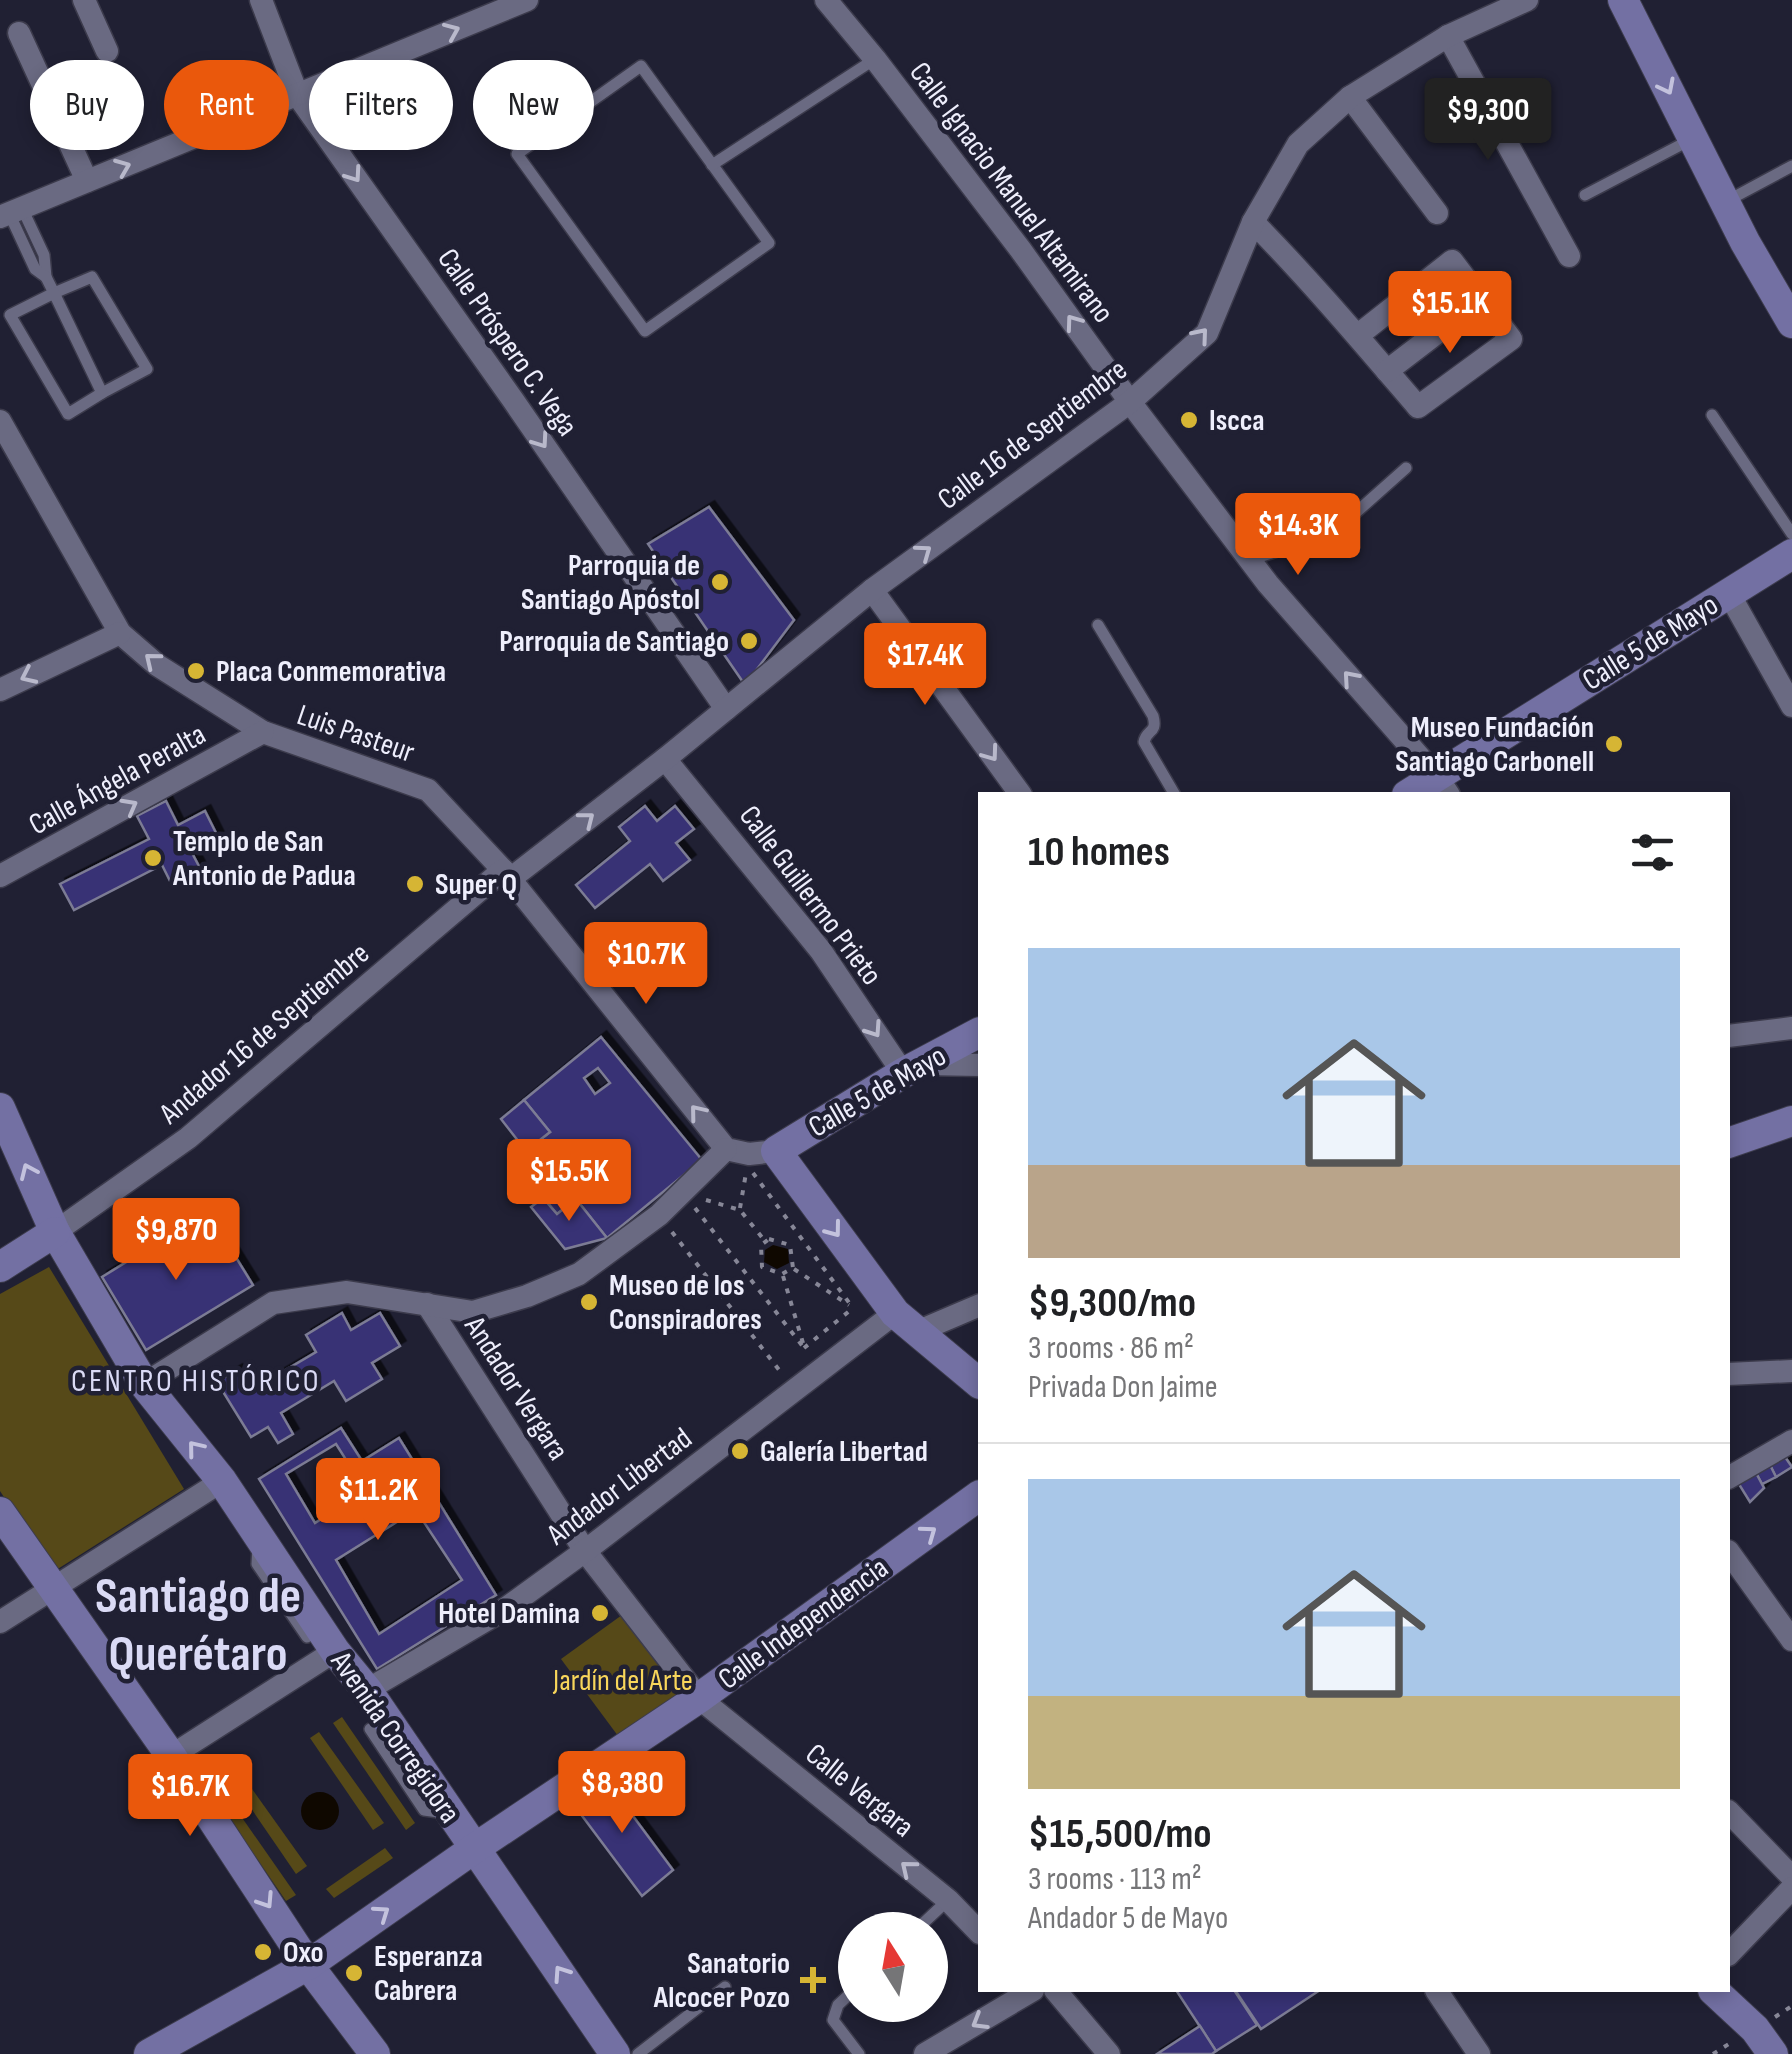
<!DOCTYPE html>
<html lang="en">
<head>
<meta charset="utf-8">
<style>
  body { margin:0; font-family:"Sofia Sans Condensed",sans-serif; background:#f6f6f6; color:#202124; height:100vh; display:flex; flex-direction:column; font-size:38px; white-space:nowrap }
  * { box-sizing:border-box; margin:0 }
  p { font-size:32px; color:#757577 }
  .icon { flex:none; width:55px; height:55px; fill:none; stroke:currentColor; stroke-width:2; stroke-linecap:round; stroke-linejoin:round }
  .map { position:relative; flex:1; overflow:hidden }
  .details { position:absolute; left:978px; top:792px; width:752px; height:1200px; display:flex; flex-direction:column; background:#fff; border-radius:0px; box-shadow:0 5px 15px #0003 }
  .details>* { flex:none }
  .top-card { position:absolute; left:30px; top:60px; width:798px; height:90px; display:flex; gap:20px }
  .needle { width:65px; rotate:349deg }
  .buttons { position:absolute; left:838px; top:1912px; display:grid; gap:20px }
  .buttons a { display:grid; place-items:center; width:110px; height:110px; border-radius:50%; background:#fff; box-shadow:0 5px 15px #0003; font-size:50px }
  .price { position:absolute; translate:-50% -85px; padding:0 22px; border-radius:10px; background:#ea580c; color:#fff; font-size:32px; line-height:65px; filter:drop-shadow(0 2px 5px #0008) }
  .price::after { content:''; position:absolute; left:50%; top:60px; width:30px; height:22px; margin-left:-15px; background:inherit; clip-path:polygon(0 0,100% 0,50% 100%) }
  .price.selected { background:#222; color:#fff }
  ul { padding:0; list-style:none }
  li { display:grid; align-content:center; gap:20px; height:530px; padding:0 50px }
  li+li { border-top:2px solid #e0e0e0 }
  li span { display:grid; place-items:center; height:310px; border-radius:0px; color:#555 }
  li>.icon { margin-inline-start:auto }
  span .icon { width:180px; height:180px; fill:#fffc; stroke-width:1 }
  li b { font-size:42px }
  h2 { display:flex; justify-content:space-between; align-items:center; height:120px; padding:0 50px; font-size:42px }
  .pill { padding:0 35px; border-radius:45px; background:#fff; box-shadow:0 5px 15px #0003; font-size:35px; line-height:90px }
  .pill.selected { background:#ea580c; color:#fff }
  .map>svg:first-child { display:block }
</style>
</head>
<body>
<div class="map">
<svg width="1792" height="2054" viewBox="0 0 1792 2054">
  <defs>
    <filter id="shadow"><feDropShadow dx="5.5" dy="-5.5" stdDeviation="0" flood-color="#0009"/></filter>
  </defs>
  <rect width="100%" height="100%" fill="#202033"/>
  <!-- green -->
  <g fill="#564918">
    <polygon points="49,1267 184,1489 53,1572 0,1491 0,1294"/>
    <polygon points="622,1615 684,1701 624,1744 561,1659"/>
    <polygon points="342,1717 415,1823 406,1830 333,1723"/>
    <polygon points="319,1732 384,1823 373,1830 310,1738"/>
    <polygon points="242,1775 307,1866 296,1874 233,1782"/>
    <polygon points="222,1789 296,1895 286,1901 213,1795"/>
    <polygon points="385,1848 393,1858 334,1898 326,1889"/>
  </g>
  <!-- water -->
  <g fill="#0f0800">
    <polygon points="773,1245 788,1249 789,1263 777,1269 764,1262 765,1250"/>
    <circle cx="320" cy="1811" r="19"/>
  </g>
  <!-- building -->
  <g fill="#393075" stroke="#7b7b94" stroke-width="2.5" fill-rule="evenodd" filter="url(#shadow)">
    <polygon points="709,507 794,620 745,685 648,544"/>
    <polygon points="166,801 178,825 205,811 218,837 191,851 202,872 173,887 162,865 74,910 60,884 149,839 137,816"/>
    <polygon points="645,806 657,821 675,806 694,829 676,843 690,860 663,881 650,864 595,908 576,885 630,841 619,827"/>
    <path d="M601,1037L702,1160L607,1238L576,1199L557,1214L513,1161L550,1132L524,1100ZM598,1068L610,1083L595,1094L584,1078ZM566,1150L590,1178L569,1195L546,1167Z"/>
    <polygon points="524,1100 550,1132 526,1151 501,1119"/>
    <polygon points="543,1198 557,1214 576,1199 607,1238 565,1249 531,1207"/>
    <polygon points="190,1223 201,1241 219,1230 253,1285 146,1350 102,1277"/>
    <polygon points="342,1313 351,1330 380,1313 400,1346 372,1363 382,1379 346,1401 334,1381 281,1413 293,1434 278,1443 268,1427 251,1437 217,1382 237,1370 250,1391 316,1352 306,1335"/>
    <path d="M341,1428L362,1461L399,1438L496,1595L377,1669L259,1479ZM336,1444L366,1491L315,1523L286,1474ZM416,1510L462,1580L379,1634L336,1560Z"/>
    <polygon points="1783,1454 1792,1467 1776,1477 1769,1463"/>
    <polygon points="1769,1463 1776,1477 1762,1484 1755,1471"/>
    <polygon points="1755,1471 1764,1488 1750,1502 1737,1481"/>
    <polygon points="604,1777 673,1870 642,1896 571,1801"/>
    <polygon points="1176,1990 1234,1990 1257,2025 1216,2051"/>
    <polygon points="1235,1990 1320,1990 1261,2029"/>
    <polygon points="1200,2026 1216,2051 1212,2054 1157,2054"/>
  </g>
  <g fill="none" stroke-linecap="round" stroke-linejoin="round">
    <defs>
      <g id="lane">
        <polygon points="641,66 769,243 645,331 517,154"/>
        <polyline points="712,165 875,59"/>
        <polyline points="1585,195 1692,139"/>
        <polyline points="1725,202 1792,166"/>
        <polyline points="22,208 44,255 46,277"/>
        <polyline points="9,213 35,269 46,277 54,293 92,277 147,369 102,393"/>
        <polygon points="54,293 102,393 68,414 10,315"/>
        <polyline points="1712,415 1792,534"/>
        <polyline points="1250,560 1334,532 1406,468"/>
        <path d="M1098,625L1153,716C1158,734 1146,729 1144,742L1175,795"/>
        <polyline points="258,1547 257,1564 307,1637"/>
        <polyline points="370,1729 424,1810 446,1813"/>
        <polyline points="916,1930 948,1900"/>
        <polyline points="855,1989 838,2005 833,2020 859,2054"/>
        <polyline points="638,2054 725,1987"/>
      </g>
      <g id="street">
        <polyline points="84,0 107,51"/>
        <polyline points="261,0 298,96 513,400 726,709"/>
        <polyline points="826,0 875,59 1020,249 1130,402 1268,584 1437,777 1449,795"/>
        <polyline points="19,33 87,181"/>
        <polyline points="1448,36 1569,256"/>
        <polyline points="1350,97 1437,213"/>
        <polyline points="0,217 527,0"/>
        <path d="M1253,222C1311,281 1364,344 1418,407L1511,339L1452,261L1357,336"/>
        <polyline points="1387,371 1481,299"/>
        <polyline points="0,421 120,633 157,665 263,732 428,790 503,870 726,1149 749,1154 776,1151"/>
        <polyline points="872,590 1021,795"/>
        <polyline points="1728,592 1792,706"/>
        <polyline points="0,690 120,633"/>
        <polyline points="665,759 821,951 903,1073"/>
        <polyline points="0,876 263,732"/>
        <polyline points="510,879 665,759 872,590 1130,402 1207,333 1253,222 1298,144 1350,97 1448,36 1527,0"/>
        <polyline points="1728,1036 1792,1028"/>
        <polyline points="924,1064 980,1065"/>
        <polyline points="55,1232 188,1138 503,870"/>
        <polyline points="427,1304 585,1551 699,1698 948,1900 980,1933"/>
        <polyline points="919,1331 980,1305"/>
        <polyline points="1728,1374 1792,1371"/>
        <polyline points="144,1384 273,1303 347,1292 473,1312 527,1296 579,1274 659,1215 726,1149"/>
        <polyline points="1728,1478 1792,1441"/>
        <polyline points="1728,1551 1792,1640"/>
        <polyline points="0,1622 222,1481"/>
        <polyline points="367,1690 505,1609 585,1551 895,1313"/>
        <polyline points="171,1756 335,1651"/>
        <polyline points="1728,1811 1792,1877"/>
        <polyline points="1728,1955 1792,1888"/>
        <polyline points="1055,1990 1109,2054"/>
        <polyline points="1436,1990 1479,2054"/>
        <polyline points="925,2054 1033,1990"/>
      </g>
      <g id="secondary">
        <polyline points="1623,0 1745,242 1792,323"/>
        <polyline points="1407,795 1792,554"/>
        <polyline points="980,1032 903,1073 776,1151 895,1313 980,1384"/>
        <polyline points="0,1108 55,1232 144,1384 222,1481 335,1651 367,1690 615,2054"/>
        <polyline points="1728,1143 1792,1121"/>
        <polyline points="0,1267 55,1232"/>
        <polyline points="0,1512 171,1756 308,1965 375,2054"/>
        <polyline points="1713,1990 1755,2029 1773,2054"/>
        <polyline points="149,2054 308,1965 475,1848 699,1698 980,1495"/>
      </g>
    </defs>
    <!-- lane casing -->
    <use href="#lane" stroke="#3c3b4c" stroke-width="14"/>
    <!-- street casing -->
    <use href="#street" stroke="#3c3b4c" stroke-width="25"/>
    <!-- secondary casing -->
    <use href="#secondary" stroke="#3c3b4c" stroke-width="32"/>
    <!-- path -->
    <g stroke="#878797" stroke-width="4" stroke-dasharray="5 8" stroke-linecap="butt">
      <polyline points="753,1173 853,1308"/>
      <polyline points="706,1200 740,1210 765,1241"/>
      <polyline points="695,1208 804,1348"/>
      <polyline points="740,1208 746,1173"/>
      <polyline points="672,1232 783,1375"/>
      <polygon points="769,1239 790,1245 793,1268 782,1274 762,1267 761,1245"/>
      <polyline points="794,1269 849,1305"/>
      <polyline points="783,1276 803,1343"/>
      <polyline points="804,1348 853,1308"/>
      <polyline points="1775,2017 1792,2006"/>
      <polyline points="1713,2054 1732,2042"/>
    </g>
    <!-- lane -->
    <use href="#lane" stroke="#6a6a82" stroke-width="11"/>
    <!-- street -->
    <use href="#street" stroke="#6a6a82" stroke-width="22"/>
    <!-- secondary -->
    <use href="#secondary" stroke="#7370a3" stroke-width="30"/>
  </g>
  <!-- one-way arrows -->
  <defs><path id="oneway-chevron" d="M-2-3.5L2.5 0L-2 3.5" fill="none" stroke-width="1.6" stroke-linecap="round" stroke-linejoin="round" transform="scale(2.5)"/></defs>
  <g stroke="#b9b9cb">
    <use href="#oneway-chevron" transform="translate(452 31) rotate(-23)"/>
    <use href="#oneway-chevron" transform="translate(123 167) rotate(-22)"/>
    <use href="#oneway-chevron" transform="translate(354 175) rotate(55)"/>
    <use href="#oneway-chevron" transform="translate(1073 322) rotate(-126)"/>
    <use href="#oneway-chevron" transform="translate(1201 335) rotate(-50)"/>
    <use href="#oneway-chevron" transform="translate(541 441) rotate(55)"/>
    <use href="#oneway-chevron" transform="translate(924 552) rotate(-36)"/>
    <use href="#oneway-chevron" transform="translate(152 660) rotate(-141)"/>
    <use href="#oneway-chevron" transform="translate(28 676) rotate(155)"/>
    <use href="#oneway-chevron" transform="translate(1350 678) rotate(-131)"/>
    <use href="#oneway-chevron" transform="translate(991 754) rotate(54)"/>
    <use href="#oneway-chevron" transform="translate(130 806) rotate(-29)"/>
    <use href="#oneway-chevron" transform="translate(587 819) rotate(-38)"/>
    <use href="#oneway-chevron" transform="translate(874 1030) rotate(56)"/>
    <use href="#oneway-chevron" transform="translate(697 1112) rotate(-129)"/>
    <use href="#oneway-chevron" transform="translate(908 1868) rotate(-141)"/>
    <use href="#oneway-chevron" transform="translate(979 2022) rotate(149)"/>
  </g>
  <g stroke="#c3c2dd">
    <use href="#oneway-chevron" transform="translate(1667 87) rotate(63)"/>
    <use href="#oneway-chevron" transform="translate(28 1171) rotate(-114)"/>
    <use href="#oneway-chevron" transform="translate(834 1230) rotate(53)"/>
    <use href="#oneway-chevron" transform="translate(195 1448) rotate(-129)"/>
    <use href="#oneway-chevron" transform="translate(929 1533) rotate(-36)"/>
    <use href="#oneway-chevron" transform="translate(266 1901) rotate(57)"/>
    <use href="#oneway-chevron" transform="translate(382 1913) rotate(-35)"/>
    <use href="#oneway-chevron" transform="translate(561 1973) rotate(-124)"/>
  </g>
  <!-- markers -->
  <g fill="#d6b534" stroke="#202033" stroke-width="4">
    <circle cx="1189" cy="420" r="10"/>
    <circle cx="720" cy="582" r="10"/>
    <circle cx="749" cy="641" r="10"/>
    <circle cx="196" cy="671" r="10"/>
    <circle cx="1614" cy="744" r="10"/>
    <circle cx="153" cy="858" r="10"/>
    <circle cx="415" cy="884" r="10"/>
    <circle cx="589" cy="1302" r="10"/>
    <circle cx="740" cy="1451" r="10"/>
    <circle cx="600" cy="1613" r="10"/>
    <circle cx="263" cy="1952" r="10"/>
    <circle cx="354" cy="1973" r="10"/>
    <path d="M808 1965h10v10h10v10h-10v10h-10v-10h-10v-10h10z"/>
  </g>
  <g text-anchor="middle" stroke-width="9" stroke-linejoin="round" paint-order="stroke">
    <!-- street labels -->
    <g font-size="30" fill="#eeeefc" stroke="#202033">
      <text transform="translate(1012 192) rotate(53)" y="10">Calle Ignacio Manuel Altamirano</text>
      <text transform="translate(508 342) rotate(55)" y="10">Calle Próspero C. Vega</text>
      <text transform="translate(1032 434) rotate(-37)" y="10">Calle 16 de Septiembre</text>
      <text transform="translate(1650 642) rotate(-32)" y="10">Calle 5 de Mayo</text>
      <text transform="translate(356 733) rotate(19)" y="10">Luis Pasteur</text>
      <text transform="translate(117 779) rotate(-29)" y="10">Calle Ángela Peralta</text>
      <text transform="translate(811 895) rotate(53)" y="10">Calle Guillermo Prieto</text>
      <text transform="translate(264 1033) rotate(-40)" y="10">Andador 16 de Septiembre</text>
      <text transform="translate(877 1091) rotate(-30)" y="10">Calle 5 de Mayo</text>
      <text transform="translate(517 1388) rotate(57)" y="10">Andador Vergara</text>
      <text transform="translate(619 1486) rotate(-37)" y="10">Andador Libertad</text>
      <text transform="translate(803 1623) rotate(-36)" y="10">Calle Independencia</text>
      <text transform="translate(396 1737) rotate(55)" y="10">Avenida Corregidora</text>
      <text transform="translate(860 1790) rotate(39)" y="10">Calle Vergara</text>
    </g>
    <!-- poi labels -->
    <g font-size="30" font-weight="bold" fill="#eeeefc" stroke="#202033" text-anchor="start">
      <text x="1209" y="430">Iscca</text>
      <text x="700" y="575" text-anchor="end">Parroquia de<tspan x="700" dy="34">Santiago Apóstol</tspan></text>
      <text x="729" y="651" text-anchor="end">Parroquia de Santiago</text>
      <text x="216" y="681">Placa Conmemorativa</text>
      <text x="1594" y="737" text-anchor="end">Museo Fundación<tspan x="1594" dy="34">Santiago Carbonell</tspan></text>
      <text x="173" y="851">Templo de San<tspan x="173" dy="34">Antonio de Padua</tspan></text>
      <text x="435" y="894">Super Q</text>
      <text x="609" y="1295">Museo de los<tspan x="609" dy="34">Conspiradores</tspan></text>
      <text x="760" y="1461">Galería Libertad</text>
      <text x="580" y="1623" text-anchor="end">Hotel Damina</text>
      <text x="283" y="1962">Oxo</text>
      <text x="374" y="1966">Esperanza<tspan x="374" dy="34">Cabrera</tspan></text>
      <text x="790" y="1973" text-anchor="end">Sanatorio<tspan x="790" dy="34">Alcocer Pozo</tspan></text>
    </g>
    <!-- park labels -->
    <g font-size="30" fill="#f8d65b" stroke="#202033">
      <text x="623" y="1690">Jardín del Arte</text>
    </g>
    <!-- neighbourhood labels -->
    <g font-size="32" letter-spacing="2.5" fill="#dadaf5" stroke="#202033">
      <text x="196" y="1391">CENTRO HISTÓRICO</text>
    </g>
    <!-- town labels -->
    <g font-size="50" font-weight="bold" fill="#dadaf5" stroke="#202033">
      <text x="198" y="1612">Santiago de<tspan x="198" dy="58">Querétaro</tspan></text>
    </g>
  </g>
</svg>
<div class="buttons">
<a><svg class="needle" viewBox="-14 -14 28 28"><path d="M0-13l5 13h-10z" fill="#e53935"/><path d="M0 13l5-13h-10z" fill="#757577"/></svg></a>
</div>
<b class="price selected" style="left:1488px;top:163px">$9,300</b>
<b class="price" style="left:1450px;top:356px">$15.1K</b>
<b class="price" style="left:1298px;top:578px">$14.3K</b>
<b class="price" style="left:925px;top:708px">$17.4K</b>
<b class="price" style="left:646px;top:1007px">$10.7K</b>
<b class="price" style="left:569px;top:1224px">$15.5K</b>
<b class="price" style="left:176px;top:1283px">$9,870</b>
<b class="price" style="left:378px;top:1543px">$11.2K</b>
<b class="price" style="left:622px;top:1836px">$8,380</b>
<b class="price" style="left:190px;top:1839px">$16.7K</b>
<div class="top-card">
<a class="pill">Buy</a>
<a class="pill selected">Rent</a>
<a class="pill">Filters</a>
<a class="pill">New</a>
</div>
<section class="details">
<h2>10 homes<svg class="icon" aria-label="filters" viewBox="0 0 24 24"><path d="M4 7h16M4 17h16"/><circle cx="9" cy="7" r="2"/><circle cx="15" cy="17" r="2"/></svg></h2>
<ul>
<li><span style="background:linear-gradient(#a9c7e8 70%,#b9a48a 0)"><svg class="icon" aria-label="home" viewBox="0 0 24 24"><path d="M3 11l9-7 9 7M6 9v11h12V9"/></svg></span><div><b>$9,300/mo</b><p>3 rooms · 86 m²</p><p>Privada Don Jaime</p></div></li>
<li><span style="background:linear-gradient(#a9c7e8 70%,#c2b280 0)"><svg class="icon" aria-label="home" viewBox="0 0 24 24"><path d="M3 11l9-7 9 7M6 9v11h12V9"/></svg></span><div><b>$15,500/mo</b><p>3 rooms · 113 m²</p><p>Andador 5 de Mayo</p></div></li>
</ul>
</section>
</div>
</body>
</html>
